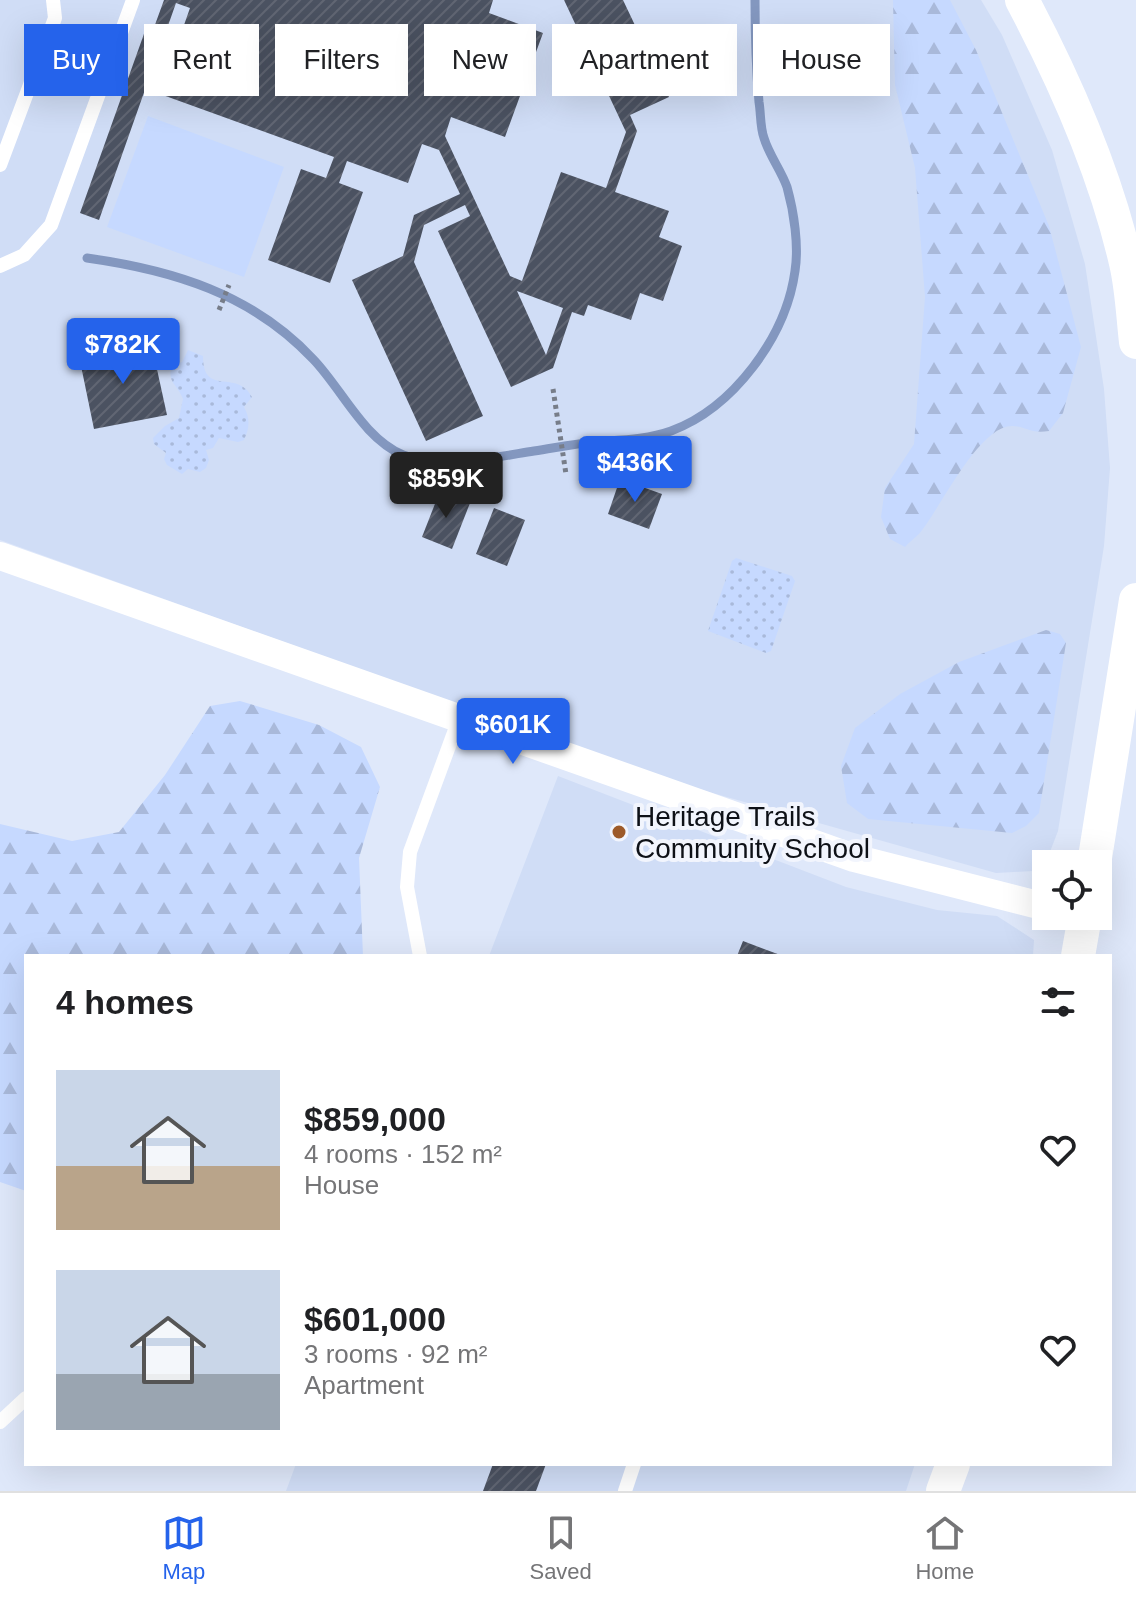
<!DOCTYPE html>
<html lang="en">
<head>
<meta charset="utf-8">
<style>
  body { margin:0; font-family:Helvetica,sans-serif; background:#f6f6f6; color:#202124; height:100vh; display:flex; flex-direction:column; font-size:30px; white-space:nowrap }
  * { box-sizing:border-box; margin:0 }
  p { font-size:26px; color:#757577 }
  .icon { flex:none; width:44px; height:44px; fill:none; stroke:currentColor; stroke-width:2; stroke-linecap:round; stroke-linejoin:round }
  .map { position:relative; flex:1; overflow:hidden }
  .panel { position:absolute; left:24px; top:954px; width:1088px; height:512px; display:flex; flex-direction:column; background:#fff; border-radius:0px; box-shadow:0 8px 32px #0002 }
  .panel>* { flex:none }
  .top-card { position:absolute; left:24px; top:24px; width:1088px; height:72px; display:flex; gap:16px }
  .fabs { position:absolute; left:1032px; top:850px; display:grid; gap:16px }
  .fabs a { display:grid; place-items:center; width:80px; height:80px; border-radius:0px; background:#fff; box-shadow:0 8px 32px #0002; font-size:40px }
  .price { position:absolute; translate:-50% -68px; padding:0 18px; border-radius:8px; background:#2563eb; color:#fff; font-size:26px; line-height:52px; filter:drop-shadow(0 2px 4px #0008) }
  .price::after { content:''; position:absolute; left:50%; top:48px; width:24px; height:18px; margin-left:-12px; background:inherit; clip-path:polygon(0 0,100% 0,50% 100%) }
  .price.on { background:#222; color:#fff }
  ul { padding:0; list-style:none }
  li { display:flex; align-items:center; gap:24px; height:200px; padding:0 32px }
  li span { display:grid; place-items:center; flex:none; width:224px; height:160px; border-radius:0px; color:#555 }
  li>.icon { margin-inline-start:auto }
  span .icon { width:96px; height:96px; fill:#fffc; stroke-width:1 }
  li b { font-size:34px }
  h2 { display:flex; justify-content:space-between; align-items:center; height:96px; padding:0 32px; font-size:34px }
  .chip { padding:0 28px; border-radius:0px; background:#fff; box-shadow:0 8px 32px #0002; font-size:28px; line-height:72px }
  .chip.on { background:#2563eb; color:#fff }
  .dock { display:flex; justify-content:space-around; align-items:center; height:112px; border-top:2px solid #e0e0e0; background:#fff; font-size:22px; color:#757577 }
  .dock a { display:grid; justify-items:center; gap:4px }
  .dock .on { color:#2563eb }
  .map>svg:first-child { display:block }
</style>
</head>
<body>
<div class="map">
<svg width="1136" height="1491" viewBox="0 0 1136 1491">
  <defs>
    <pattern id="forest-firs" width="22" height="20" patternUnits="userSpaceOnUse" patternTransform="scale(2)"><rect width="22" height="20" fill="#c6d9ff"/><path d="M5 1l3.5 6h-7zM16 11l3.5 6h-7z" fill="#a9b9da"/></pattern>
    <pattern id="park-dots" width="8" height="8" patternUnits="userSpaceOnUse" patternTransform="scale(2)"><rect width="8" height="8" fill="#c6d9ff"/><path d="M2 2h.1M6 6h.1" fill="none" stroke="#a9b9da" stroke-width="1.8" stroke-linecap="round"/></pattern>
    <pattern id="building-hatch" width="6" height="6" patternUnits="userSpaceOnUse" patternTransform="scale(2)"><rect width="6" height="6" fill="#4b5261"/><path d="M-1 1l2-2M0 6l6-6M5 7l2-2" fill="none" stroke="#616673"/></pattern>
  </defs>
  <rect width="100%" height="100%" fill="#dfe8fa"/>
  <!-- built -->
  <g fill="#d0ddf6">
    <polygon points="0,0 981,0 1002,35 1052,150 1085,264 1104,389 1110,468 1104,546 1058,831 1046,862 1033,871 996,873 670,781 0,540"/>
    <polygon points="558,776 846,887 937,910 997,916 1034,940 1033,956 489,956"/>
    <polygon points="296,1464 915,1464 906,1491 286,1491"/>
  </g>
  <!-- forest -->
  <g fill="url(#forest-firs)">
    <path d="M893,0H950L976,50L1049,226L1081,347L1063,413L1049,431C1029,434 1026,426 1012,426C978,426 939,511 919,534C915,538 909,542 905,547L890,539L881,517L885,488L914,444L925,297L915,168L895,85Z"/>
    <polygon points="1046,630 1060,634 1066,643 1039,813 1026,826 1012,833 868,819 847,803 841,766 855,728 900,694 959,662"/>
    <polygon points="240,701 319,725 361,747 380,787 359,858 363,956 26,956 26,1191 0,1182 0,824 72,841 119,832 165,775 210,706"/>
  </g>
  <!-- park -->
  <g fill="url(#park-dots)">
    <path d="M188,350L203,356C203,398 237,368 252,397L244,407C250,418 250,427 244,440L238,442L219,438L213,448L206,450L209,460L206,468L200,472L188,469L182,474L167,465L164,459L166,453L154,444L153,438L165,426L179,418L183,399C178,385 166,382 172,365L182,362Z"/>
    <polygon points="736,558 792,576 795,581 771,651 766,653 708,631 732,561"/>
  </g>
  <!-- garden -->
  <polygon fill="#c6d9ff" points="148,116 284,167 244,277 107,227"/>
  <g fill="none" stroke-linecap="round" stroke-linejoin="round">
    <!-- stream -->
    <path stroke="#8397bf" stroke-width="9" d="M87,258C173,270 252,294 313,359C342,389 363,438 403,455C439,470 496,457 534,451C554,448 574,444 594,442C619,440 646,440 671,431C733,408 786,337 795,271C799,246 794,212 787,187C781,170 769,155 764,138C760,127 761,114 759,102C756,68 755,35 755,0"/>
  </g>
  <!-- building -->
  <g fill="url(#building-hatch)" fill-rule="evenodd">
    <path d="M164,0H493L489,13L543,33L505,137L451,117L445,136L510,276L522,281L561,172L606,188L626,132L564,0H623L669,97L630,115L637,131L615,192L669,211L659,237L682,246L663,301L640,293L631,320L588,305L584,316L572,312L553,368L511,387L438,231L470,216L465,205L424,225L414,262L483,416L426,441L352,280L403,256L414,215L460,194L439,150L422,144L408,183L347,161L339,183L363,192L330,283L268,260L301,169L326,178L334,157L160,94L174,56L159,50L99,220L80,213L145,31L152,33ZM176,3L190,8L178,42L164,37ZM517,291L563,308L546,355Z"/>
    <polygon points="151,342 167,415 94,429 79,356"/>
    <polygon points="620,479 662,494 649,529 608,514"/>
    <polygon points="440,491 470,503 452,549 422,537"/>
    <polygon points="494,508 525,520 507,566 476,554"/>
    <polygon points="743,941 783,956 737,956"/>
    <polygon points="493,1464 546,1464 536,1491 483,1491"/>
  </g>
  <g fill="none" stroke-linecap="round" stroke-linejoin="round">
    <!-- path -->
    <g stroke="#777d89" stroke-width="5" stroke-dasharray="4 4" stroke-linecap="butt">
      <polyline points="219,310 229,285"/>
      <polyline points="553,389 566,474"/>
    </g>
    <!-- service -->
    <g stroke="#fff" stroke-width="14">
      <polyline points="0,165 55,18 53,0"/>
      <polyline points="0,266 24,255 51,225 133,0"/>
      <polyline points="420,956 407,887 410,852 459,719"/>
      <polyline points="0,1422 26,1398"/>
      <polyline points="625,1491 634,1464"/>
    </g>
    <!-- minor -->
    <polyline stroke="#fff" stroke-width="28" points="0,556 854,858 1046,907"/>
    <!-- tertiary -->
    <g stroke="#fff" stroke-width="34">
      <path d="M1022,0C1066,83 1105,171 1126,263C1132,288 1133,316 1136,342"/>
      <polyline points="1094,864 1136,600"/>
      <polyline points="1078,956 1085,916"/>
      <polyline points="943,1491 953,1464"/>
    </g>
  </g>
  <!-- markers -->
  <circle fill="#9d5a29" stroke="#f2f5fd" stroke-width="3" cx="619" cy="832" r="8"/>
  <g text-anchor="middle" stroke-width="8" stroke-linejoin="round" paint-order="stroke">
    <!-- poi labels -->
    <g font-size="28" fill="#0e1117" stroke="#f2f5fd" text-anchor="start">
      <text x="635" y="826">Heritage Trails<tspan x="635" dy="32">Community School</tspan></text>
    </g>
  </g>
</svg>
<div class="fabs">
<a><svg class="icon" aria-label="locate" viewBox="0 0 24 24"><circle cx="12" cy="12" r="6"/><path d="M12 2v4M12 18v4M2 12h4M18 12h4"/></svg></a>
</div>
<b class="price" style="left:123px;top:386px">$782K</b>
<b class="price" style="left:635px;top:504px">$436K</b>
<b class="price on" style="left:446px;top:520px">$859K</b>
<b class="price" style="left:513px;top:766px">$601K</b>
<div class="top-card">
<a class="chip on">Buy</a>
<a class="chip">Rent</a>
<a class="chip">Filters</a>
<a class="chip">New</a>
<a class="chip">Apartment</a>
<a class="chip">House</a>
</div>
<section class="panel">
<h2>4 homes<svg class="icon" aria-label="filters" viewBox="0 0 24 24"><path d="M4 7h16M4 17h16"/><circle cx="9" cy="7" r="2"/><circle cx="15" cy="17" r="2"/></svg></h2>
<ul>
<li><span style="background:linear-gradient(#c9d6e8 60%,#b9a48a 0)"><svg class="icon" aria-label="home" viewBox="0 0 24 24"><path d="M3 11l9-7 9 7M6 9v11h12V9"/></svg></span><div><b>$859,000</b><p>4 rooms · 152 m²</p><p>House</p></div><svg class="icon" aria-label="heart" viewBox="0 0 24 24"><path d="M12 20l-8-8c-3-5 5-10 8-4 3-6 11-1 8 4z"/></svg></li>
<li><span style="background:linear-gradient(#c9d6e8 65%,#9aa5b1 0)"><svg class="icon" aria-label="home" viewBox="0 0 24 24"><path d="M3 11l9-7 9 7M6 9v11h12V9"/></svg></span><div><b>$601,000</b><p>3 rooms · 92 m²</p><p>Apartment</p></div><svg class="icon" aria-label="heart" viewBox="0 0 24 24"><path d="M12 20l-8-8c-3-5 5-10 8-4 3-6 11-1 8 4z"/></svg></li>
</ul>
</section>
</div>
<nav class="dock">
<a class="on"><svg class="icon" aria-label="map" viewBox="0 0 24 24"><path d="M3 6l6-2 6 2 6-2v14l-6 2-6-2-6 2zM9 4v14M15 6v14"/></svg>Map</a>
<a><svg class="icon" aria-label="saved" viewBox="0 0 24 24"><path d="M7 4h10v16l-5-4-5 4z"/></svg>Saved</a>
<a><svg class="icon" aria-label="home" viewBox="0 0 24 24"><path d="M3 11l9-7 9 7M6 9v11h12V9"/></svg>Home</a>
</nav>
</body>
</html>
